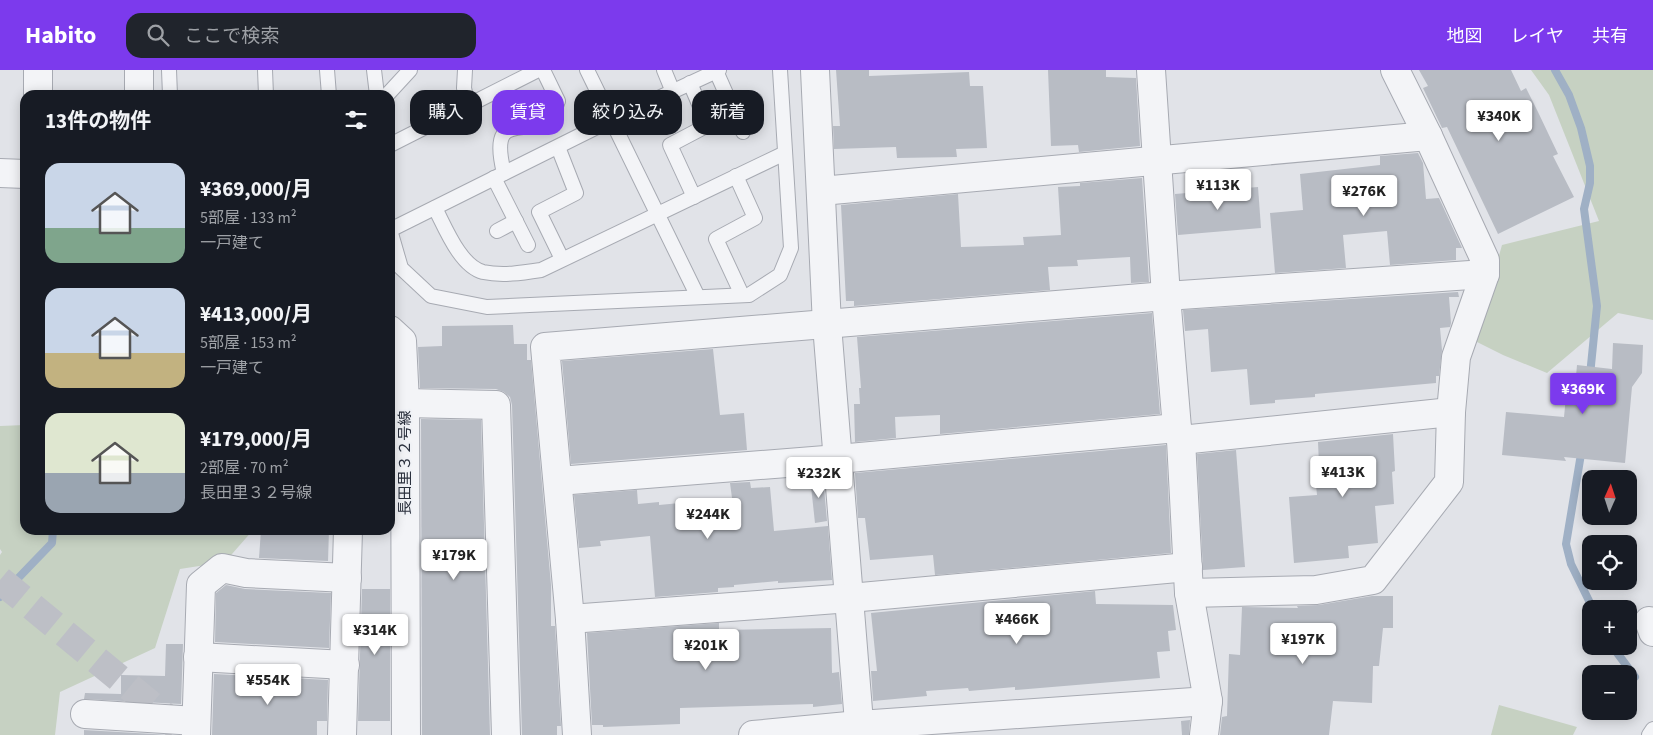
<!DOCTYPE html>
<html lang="ja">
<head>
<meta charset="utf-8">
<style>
  body { margin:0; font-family:"Source Sans 3","Noto Sans JP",sans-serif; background:#20242c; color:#f1f3f6; height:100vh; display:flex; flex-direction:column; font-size:19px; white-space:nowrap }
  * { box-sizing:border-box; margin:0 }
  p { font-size:16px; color:#9ea1a6 }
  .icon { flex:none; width:28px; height:28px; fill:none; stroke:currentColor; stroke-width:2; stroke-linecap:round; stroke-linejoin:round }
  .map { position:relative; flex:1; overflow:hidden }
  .side { position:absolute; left:20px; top:20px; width:375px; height:445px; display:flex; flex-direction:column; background:#171b24; border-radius:15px; box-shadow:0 2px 12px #0003 }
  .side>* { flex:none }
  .banner { position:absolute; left:410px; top:20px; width:475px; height:45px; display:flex; gap:10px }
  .needle { width:32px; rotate:3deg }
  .buttons { position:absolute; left:1582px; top:400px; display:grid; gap:10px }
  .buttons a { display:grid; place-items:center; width:55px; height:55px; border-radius:10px; background:#171b24; box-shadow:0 2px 12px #0003; font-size:25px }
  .price { position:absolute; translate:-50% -42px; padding:0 11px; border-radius:5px; background:#fff; color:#222; font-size:16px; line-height:32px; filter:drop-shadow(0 1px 2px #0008) }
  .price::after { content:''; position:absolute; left:50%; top:30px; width:15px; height:11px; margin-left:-8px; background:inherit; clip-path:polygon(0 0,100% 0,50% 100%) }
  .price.current { background:#7c3aed; color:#fff }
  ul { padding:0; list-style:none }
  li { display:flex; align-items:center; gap:15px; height:125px; padding:0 25px }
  li span { display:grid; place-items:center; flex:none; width:140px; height:100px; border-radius:15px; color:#555 }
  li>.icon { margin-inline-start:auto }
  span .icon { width:60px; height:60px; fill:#fffc; stroke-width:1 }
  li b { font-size:21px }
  h2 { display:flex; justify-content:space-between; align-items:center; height:60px; padding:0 25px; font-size:21px }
  .chip { padding:0 18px; border-radius:15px; background:#171b24; box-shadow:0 2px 12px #0003; font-size:18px; line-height:45px }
  .chip.current { background:#7c3aed; color:#fff }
  header { display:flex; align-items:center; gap:30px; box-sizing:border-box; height:70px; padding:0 25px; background:#7c3aed; color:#fff }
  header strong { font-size:24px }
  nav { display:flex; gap:28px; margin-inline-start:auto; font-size:18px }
  .search { width:350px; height:45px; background:#20242c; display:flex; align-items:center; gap:12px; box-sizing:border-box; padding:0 18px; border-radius:15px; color:#9ea1a6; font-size:19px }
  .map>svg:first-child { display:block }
</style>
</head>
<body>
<header>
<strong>Habito</strong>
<div class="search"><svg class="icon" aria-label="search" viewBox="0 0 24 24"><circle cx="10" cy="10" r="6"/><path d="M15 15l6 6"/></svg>ここで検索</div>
<nav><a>地図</a><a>レイヤ</a><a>共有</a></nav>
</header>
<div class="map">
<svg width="1653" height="665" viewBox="0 0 1653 665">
  <rect width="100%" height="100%" fill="#e1e3e8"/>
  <!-- green -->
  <g fill="#c6d1c2">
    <polygon points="1531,0 1653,0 1653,250 1618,243 1547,303 1503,285 1475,271 1502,175 1599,151 1549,25"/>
    <polygon points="25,355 25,460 253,460 225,492 180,499 155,578 60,622 55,665 0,665 0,485 2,482 0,479 0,356"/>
    <polygon points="1499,635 1577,657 1573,665 1491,665"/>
  </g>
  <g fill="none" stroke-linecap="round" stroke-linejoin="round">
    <!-- stream -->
    <g stroke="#9fb0c5" stroke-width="8">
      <polyline points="1555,0 1569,25 1581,58 1590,96 1590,113 1584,139 1597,236 1590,305"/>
      <polyline points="1582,378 1566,474 1571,494 1593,539"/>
      <polyline points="0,527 52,473 53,460"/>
      <polyline points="1612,576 1635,607"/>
    </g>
  </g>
  <!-- building -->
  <g fill="#b8bcc4">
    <polygon points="836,0 869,0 869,6 969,2 970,16 983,16 987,78 956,79 957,87 897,88 896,77 834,79 833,56 840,56"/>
    <polygon points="1048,0 1106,0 1106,7 1136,8 1140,76 1079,82 1078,75 1051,76"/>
    <polygon points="1419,0 1511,0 1521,21 1526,18 1538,42 1558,84 1553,86 1574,127 1498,164 1447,57 1442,58 1423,18 1428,16"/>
    <polygon points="1418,83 1423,93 1426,129 1439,128 1462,178 1456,178 1456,190 1390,195 1387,161 1343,165 1346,198 1275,203 1270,143 1303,140 1300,104 1380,95 1380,86"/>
    <polygon points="1142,108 1149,212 1131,213 1130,187 1077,190 1078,196 1048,197 1050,220 854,236 854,231 846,231 841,135 958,124 961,177 1024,175 1023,167 1061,165 1058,117 1080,116 1080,113"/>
    <polygon points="1258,117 1261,158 1178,165 1175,124"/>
    <polygon points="1458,222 1459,227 1449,227 1451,253 1450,257 1440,258 1442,280 1439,306 1436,306 1436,313 1315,324 1315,327 1275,330 1275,333 1250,335 1247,299 1211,302 1208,259 1185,261 1183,240"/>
    <polygon points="1152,243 1160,344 940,364 940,345 895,347 896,368 855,372 854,334 860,334 859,318 861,318 857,267"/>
    <polygon points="513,255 514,274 527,274 527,290 531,290 551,515 551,556 555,556 561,656 557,656 557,665 522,665 512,335 510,327 504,322 496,319 420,318 418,277 442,276 442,256"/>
    <polygon points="1613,273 1643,275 1642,303 1632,317 1625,393 1564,387 1566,391 1502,385 1506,342 1564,347 1568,306 1576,306 1577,295 1612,299"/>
    <polygon points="713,279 720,345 744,343 747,380 571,394 562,291"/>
    <polygon points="421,349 481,350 490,665 422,665"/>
    <polygon points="1393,364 1395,401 1392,402 1394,434 1375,436 1378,473 1348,476 1349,488 1294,493 1289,427 1317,425 1314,395 1319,395 1318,372"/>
    <polygon points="1166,375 1171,483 935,505 933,485 870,490 865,448 858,448 855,403"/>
    <polygon points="1236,380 1245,497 1203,500 1197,384"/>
    <polygon points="823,406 827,451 815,453 810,407"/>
    <polygon points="750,412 751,418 770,417 774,461 828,456 832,510 778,513 778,511 734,515 734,517 718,518 718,522 655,527 650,466 600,471 601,476 579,478 574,425 637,420 638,434 659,432 659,435 732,428 730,413"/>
    <polygon points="261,460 329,460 328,491 259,488"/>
    <polygon points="226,515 245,519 331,523 329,578 215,572 216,523"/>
    <polygon points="362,519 390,519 390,651 358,651"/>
    <polygon points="1095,521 1096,534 1173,535 1176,560 1168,561 1170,581 1157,582 1160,608 1015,620 1015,617 969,621 968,618 926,621 927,626 873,631 871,601 877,601 871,543"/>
    <polygon points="1372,526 1393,526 1393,558 1383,558 1379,596 1373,596 1372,633 1333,631 1329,665 1220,665 1222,647 1227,646 1229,584 1240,585 1242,537 1298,538 1297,536 1319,535"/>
    <polygon points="719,553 719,560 831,558 832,603 839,602 842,634 813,637 813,634 680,638 680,654 603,657 603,655 592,655 587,563"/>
    <polygon points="166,574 183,574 181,634 84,629 85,623 121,624 121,605 165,606"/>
    <polygon points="214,604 328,610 327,651 317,651 317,665 212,665"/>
    <polygon points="1190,650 1189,665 1182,665 1181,651"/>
    <polygon points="84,660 170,665 84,665"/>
  </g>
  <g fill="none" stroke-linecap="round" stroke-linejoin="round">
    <!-- highway-tunnel -->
    <polyline stroke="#bdbfc6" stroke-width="28" stroke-dasharray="28 14" stroke-linecap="butt" points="0,510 178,657"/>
    <defs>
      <g id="lane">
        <polyline points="169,0 170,25"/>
        <polyline points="265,0 266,25"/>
        <polyline points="327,0 329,25"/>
        <polyline points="374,0 377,25"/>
        <polyline points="465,0 464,18 468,36"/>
        <polyline points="587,0 698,227"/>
        <polyline points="664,0 673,22"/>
        <polyline points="716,1 743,62"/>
        <polyline points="690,13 708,55 670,75 694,127"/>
        <polyline points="387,25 410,0"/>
        <polyline points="733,41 755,30"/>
        <polyline points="390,75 538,0"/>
        <polyline points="558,77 576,123 539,142 562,189"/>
        <path d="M504,103C485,26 542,83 558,31L543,0"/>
        <polyline points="736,106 755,148 716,169 742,225"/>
        <polyline points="494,108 528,175"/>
        <path d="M435,138C445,157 460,196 483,202C502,206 522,203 541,200L785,83"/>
        <polyline points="390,160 401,198 431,226 487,237 749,225 780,205 791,178 780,0"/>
        <polyline points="390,160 611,50 719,0"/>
        <polyline points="497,161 516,151"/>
        <polyline points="1649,665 1653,659"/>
      </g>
      <g id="street">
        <polyline points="139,0 139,25"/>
        <polyline points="815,0 827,255 860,665"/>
        <polyline points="1151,0 1166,226 1177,358 1181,370 1189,523 1208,631 1204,665"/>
        <polyline points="38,25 38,0"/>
        <polyline points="0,103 25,104"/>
        <polyline points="821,121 1428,66"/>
        <polyline points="390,260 402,271 405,333 406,665"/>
        <polyline points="405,333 496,335 506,665"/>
        <polyline points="1181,370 1451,342"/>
        <polyline points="558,411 838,389 1177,358"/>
        <polyline points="1189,523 1316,520 1373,510 1449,412 1451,342 1456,287 1485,204 1485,190 1428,66 1395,0"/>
        <polyline points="570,549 850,528 1188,497"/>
        <polyline points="1649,551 1653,562"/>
        <polyline points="198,587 345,595"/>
        <polyline points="85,644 196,651"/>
        <polyline points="196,665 201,515 222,498 246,503 347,508"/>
        <polyline points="342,665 348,460"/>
        <polyline points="577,665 570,549 545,277 1166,226 1485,204"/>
        <polyline points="753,665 859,655 1208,631"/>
      </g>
    </defs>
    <!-- lane casing -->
    <use href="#lane" stroke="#a7aab2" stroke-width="16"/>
    <!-- street casing -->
    <use href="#street" stroke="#a7aab2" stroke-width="30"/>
    <!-- lane -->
    <use href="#lane" stroke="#f3f4f7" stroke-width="14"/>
    <!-- street -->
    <use href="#street" stroke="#f3f4f7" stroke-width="28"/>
  </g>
  <g text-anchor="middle" stroke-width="4.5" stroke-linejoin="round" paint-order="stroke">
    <!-- street labels -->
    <g font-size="15" fill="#2b313e" stroke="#f0f2f6">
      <text transform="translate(405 393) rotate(-90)" y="5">長田里３２号線</text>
    </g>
  </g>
</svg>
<div class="buttons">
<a><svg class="needle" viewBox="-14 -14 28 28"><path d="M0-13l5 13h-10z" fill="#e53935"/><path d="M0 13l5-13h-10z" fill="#9ea1a6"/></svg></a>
<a><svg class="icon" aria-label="locate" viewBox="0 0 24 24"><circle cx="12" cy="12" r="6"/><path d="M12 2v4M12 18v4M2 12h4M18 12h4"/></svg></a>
<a>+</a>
<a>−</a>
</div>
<b class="price" style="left:1499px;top:72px">¥340K</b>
<b class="price" style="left:1218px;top:141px">¥113K</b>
<b class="price" style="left:1364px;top:147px">¥276K</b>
<b class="price current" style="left:1583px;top:345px">¥369K</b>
<b class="price" style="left:1343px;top:428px">¥413K</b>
<b class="price" style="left:819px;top:429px">¥232K</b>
<b class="price" style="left:708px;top:470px">¥244K</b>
<b class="price" style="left:454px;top:511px">¥179K</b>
<b class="price" style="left:1017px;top:575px">¥466K</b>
<b class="price" style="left:375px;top:586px">¥314K</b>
<b class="price" style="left:1303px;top:595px">¥197K</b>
<b class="price" style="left:706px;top:601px">¥201K</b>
<b class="price" style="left:268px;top:636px">¥554K</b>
<div class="banner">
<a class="chip">購入</a>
<a class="chip current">賃貸</a>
<a class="chip">絞り込み</a>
<a class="chip">新着</a>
</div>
<section class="side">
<h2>13件の物件<svg class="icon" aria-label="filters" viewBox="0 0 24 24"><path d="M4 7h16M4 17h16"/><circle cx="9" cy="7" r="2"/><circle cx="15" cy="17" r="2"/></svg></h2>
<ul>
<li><span style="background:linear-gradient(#c9d6e8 65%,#7fa58c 0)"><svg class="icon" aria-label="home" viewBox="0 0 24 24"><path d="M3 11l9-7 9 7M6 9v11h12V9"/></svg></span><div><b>¥369,000/月</b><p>5部屋 · 133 m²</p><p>一戸建て</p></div></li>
<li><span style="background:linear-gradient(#c9d6e8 65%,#c2b280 0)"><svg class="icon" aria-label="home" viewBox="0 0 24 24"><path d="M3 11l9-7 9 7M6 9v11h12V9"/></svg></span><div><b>¥413,000/月</b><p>5部屋 · 153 m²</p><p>一戸建て</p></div></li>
<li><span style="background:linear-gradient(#dfe7d0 60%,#9aa5b1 0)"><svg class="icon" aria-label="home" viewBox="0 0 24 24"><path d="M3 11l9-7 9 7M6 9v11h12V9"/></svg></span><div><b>¥179,000/月</b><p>2部屋 · 70 m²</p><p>長田里３２号線</p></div></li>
</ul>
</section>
</div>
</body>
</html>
